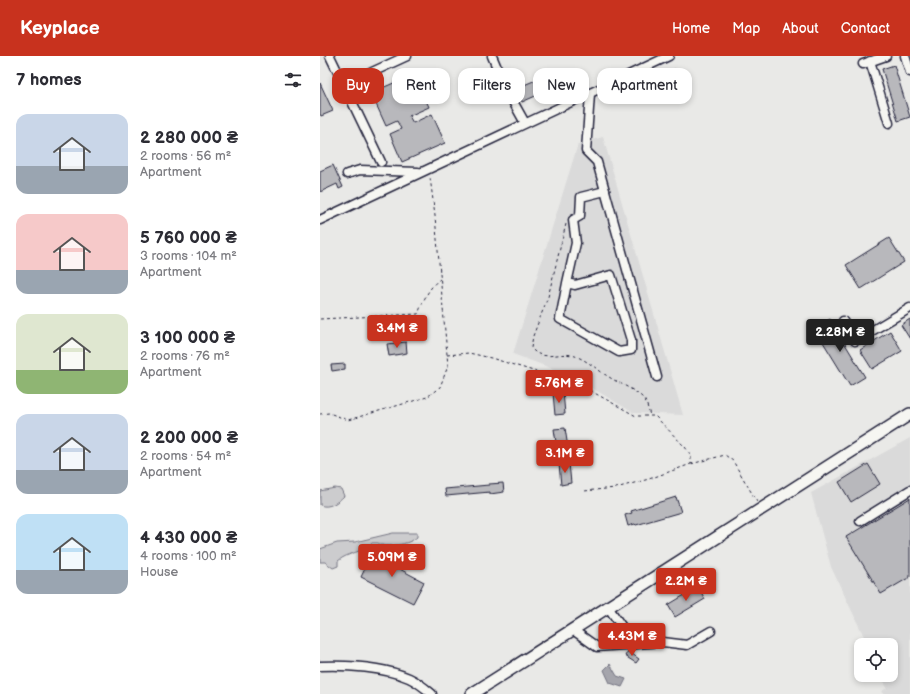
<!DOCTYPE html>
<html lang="en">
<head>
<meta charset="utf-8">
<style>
  body { margin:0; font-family:"Balsamiq Sans",sans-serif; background:#f2f2f3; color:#2b2b33; height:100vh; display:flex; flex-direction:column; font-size:15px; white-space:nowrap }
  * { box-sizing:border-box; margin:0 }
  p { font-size:13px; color:#7c7c81 }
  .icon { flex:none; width:22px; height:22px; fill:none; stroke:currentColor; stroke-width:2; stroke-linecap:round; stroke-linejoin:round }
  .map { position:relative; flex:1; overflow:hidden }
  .details { display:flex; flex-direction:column; background:#fff; width:320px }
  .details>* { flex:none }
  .banner { position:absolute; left:12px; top:12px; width:380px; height:36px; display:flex; gap:8px }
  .tools { position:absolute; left:534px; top:582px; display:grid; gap:8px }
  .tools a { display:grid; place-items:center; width:44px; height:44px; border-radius:8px; background:#fff; box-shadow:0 2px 6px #0003; font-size:20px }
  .price { position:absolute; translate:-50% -34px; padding:0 9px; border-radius:4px; background:#c8321e; color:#fff; font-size:13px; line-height:26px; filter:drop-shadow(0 1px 2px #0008) }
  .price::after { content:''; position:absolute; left:50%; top:24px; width:12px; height:9px; margin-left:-6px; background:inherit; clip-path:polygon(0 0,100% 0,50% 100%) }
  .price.current { background:#222; color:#fff }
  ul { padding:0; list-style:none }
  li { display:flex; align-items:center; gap:12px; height:100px; padding:0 16px }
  li span { display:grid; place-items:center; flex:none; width:112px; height:80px; border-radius:12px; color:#555 }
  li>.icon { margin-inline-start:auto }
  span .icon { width:48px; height:48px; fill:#fffc; stroke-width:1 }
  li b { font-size:17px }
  h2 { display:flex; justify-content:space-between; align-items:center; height:48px; padding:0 16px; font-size:17px }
  .chip { padding:0 14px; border-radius:12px; background:#fff; box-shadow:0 2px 6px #0003; font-size:14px; line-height:36px }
  .chip.current { background:#c8321e; color:#fff }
  header { display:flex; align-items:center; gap:24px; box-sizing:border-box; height:56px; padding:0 20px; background:#c8321e; color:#fff }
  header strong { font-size:19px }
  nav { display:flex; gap:22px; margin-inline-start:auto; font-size:14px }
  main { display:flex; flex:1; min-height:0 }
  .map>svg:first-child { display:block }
</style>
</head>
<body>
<header>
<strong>Keyplace</strong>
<nav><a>Home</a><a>Map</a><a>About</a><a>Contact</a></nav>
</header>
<main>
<section class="details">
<h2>7 homes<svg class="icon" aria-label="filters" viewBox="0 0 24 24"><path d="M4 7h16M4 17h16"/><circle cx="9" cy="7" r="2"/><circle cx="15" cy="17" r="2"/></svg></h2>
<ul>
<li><span style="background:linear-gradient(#c9d6e8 65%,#9aa5b1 0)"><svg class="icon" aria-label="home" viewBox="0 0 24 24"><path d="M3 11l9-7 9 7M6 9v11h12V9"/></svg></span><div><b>2 280 000 ₴</b><p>2 rooms · 56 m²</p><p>Apartment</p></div></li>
<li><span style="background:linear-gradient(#f6c9c9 70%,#9aa5b1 0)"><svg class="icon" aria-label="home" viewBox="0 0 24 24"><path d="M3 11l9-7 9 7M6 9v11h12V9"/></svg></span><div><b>5 760 000 ₴</b><p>3 rooms · 104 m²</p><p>Apartment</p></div></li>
<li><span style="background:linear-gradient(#dfe7d0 70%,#8fb573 0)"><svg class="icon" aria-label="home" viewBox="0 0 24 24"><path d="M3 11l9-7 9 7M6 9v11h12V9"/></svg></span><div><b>3 100 000 ₴</b><p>2 rooms · 76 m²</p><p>Apartment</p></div></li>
<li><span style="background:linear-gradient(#c9d6e8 70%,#9aa5b1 0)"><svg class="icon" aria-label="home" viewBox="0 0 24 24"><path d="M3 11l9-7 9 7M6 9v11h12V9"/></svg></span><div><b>2 200 000 ₴</b><p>2 rooms · 54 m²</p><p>Apartment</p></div></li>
<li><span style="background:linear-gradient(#bfe0f5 70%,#9aa5b1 0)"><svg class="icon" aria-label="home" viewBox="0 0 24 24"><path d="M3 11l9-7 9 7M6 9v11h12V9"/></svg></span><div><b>4 430 000 ₴</b><p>4 rooms · 100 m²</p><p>House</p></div></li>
</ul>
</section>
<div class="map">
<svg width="590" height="638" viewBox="0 0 590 638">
  <rect width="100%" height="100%" fill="#e9e9e7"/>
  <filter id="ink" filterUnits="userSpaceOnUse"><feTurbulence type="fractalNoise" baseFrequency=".025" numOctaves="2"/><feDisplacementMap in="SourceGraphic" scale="8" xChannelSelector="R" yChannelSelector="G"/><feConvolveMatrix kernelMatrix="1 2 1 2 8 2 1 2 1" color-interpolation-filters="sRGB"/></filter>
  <g filter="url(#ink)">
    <!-- built -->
    <g fill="#dadada">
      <polygon points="283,81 363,359 314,357 252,320 193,298 258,88"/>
      <polygon points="590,382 590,638 564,638 562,635 567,632 561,619 571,619 571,589 548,589 511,511 491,437"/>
    </g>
    <!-- green -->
    <g fill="#ccccce" stroke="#777784">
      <path d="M15,432L21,433L24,440C18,446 9,453 0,449V435Z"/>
      <path d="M73,477H97V481C90,488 66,493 58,487H52C43,497 28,496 18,505V510L13,512L5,506H0V493L17,487L35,486Z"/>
    </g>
    <!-- water -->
    <polygon fill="#a5a5ac" stroke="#71717f" points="290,608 297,620 306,623 302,631 290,627 284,614"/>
    <!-- building -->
    <g fill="#b8b8bc" stroke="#22223b">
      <polygon points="574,9 590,61 578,65 562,13"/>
      <polygon points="355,13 360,22 345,30 340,21"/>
      <polygon points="94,18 109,51 89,60 93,67 112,58 125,87 82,106 70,78 81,73 77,65 66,70 51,37"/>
      <polygon points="223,21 229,34 202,46 197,32"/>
      <polygon points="0,27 13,55 1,60 0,58"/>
      <polygon points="13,109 23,131 19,133 17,128 0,136 0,115"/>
      <polygon points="569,182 584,206 541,233 526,209"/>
      <polygon points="510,263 545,321 530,330 495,273"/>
      <polygon points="590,263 590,283 581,269"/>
      <polygon points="570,275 582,295 552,313 540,294"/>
      <polygon points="86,286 87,297 69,300 67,288"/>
      <polygon points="25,308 25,313 12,315 11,309"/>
      <polygon points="243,336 245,358 235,359 233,337"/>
      <polygon points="245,372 248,392 237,393 234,373"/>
      <polygon points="249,407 251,427 241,429 239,408"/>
      <polygon points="548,408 560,428 531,446 519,426"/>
      <polygon points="183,427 184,436 170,438 170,436 126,440 125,433 169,429 169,428"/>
      <polygon points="356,441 361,456 316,469 315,468 308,470 305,459 312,457 311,455"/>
      <polygon points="590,442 590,521 561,538 526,481"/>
      <polygon points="51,500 62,505 65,500 76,506 74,510 104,526 93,547 41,521"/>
      <polygon points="378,531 385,543 355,561 348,549"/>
      <polygon points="308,595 319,603 316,607 305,600"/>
    </g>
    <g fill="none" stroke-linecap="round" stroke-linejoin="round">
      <defs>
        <g id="minor">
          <polyline points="10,0 24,29 87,0"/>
          <polyline points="172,0 186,33 205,67"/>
          <polyline points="585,0 590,16"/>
          <polyline points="550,5 569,67"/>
          <polyline points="543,8 566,0"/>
          <polyline points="24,29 61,106"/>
          <polyline points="270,38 266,95 277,106 337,321"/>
          <polyline points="27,118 40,114 98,116"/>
          <polyline points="0,164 349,0"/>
          <polyline points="247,227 240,263 299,296 311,294 311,284 291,219 255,229 247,227 256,187 253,164 260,160 261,141 285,135"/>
          <polyline points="523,265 535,285 590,252"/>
          <polyline points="540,465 590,434"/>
          <polyline points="288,551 314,588"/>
          <polyline points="253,574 277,591 343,586 367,589 391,575"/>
          <path d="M0,610C27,609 64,611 89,622C98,626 105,632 112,638"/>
        </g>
        <polyline id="major" points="152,638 590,358"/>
      </defs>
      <!-- minor casing -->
      <use href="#minor" stroke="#22223b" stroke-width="11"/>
      <!-- major casing -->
      <use href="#major" stroke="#22223b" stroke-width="14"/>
      <!-- path -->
      <g stroke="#22223b" stroke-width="1" stroke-dasharray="3 3" stroke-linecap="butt">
        <path d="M246,168L228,241L213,280L211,292C222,306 237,296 252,299C266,303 276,313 289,321C300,328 314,333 323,342C327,346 328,354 330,359"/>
        <path d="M0,263L98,258C103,245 109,231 120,223"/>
        <polyline points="127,299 149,297 171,302 220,317 251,324 316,360 335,360 365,391 371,399 371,408 329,423 296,432 264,435"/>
        <polyline points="0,358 9,357 28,364 107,341 120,331 128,310 115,160 110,121"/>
        <polyline points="371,408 405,399 413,405 437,446"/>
      </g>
      <!-- minor -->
      <use href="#minor" stroke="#f6f6f2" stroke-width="8"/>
      <!-- major -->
      <use href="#major" stroke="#f6f6f2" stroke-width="11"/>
    </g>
  </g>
</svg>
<div class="tools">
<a><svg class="icon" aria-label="locate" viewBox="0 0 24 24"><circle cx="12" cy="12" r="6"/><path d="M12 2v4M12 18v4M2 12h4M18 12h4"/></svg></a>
</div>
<b class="price" style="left:77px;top:293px">3.4M ₴</b>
<b class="price current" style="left:520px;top:297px">2.28M ₴</b>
<b class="price" style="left:239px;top:348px">5.76M ₴</b>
<b class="price" style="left:245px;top:418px">3.1M ₴</b>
<b class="price" style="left:72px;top:522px">5.09M ₴</b>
<b class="price" style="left:366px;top:546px">2.2M ₴</b>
<b class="price" style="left:312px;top:601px">4.43M ₴</b>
<div class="banner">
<a class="chip current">Buy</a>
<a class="chip">Rent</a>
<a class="chip">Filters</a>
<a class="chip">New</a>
<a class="chip">Apartment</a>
</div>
</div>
</main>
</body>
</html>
